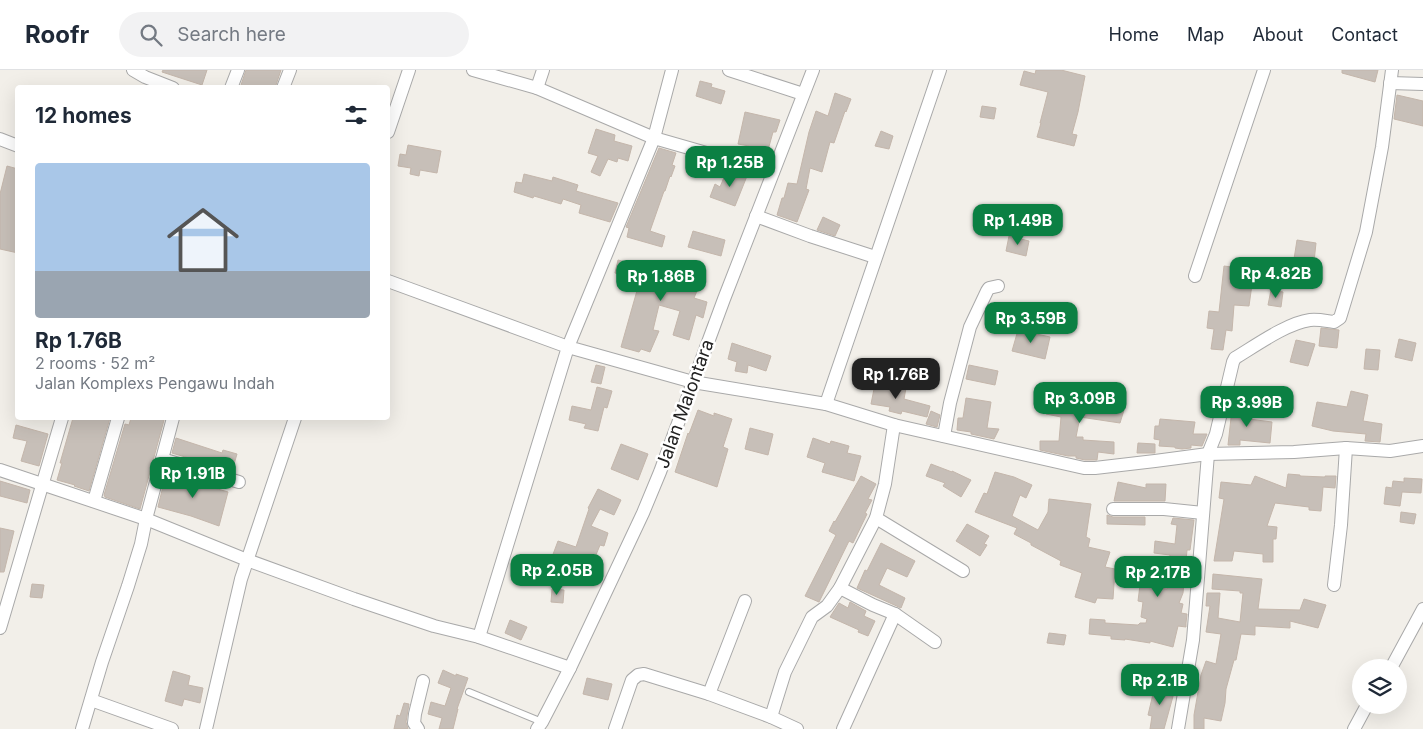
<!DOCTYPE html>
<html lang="en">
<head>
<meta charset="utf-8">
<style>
  body { margin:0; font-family:Inter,sans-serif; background:#f2f2f3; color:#1f2937; height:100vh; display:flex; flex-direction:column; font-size:19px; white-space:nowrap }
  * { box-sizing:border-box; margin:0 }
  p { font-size:16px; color:#747a83 }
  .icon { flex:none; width:28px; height:28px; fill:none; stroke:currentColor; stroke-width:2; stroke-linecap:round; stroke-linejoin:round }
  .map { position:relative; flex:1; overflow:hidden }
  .drawer { position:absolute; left:15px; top:15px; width:375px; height:335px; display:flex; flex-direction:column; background:#fff; border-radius:5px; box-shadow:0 5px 20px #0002 }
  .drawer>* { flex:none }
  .fabs { position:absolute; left:1352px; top:589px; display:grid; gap:10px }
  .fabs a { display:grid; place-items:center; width:55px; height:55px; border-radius:50%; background:#fff; box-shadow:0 5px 20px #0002; font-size:25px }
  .price { position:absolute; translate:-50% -42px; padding:0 11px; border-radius:10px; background:#0b8043; color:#fff; font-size:16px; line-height:32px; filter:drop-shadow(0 1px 2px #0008) }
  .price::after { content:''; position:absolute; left:50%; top:30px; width:15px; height:11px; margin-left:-8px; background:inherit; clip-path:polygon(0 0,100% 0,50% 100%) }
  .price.active { background:#222; color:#fff }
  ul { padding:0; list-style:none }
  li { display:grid; align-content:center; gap:10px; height:265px; padding:0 20px }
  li+li { border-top:1px solid #e0e1e3 }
  li span { display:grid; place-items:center; height:155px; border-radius:5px; color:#555 }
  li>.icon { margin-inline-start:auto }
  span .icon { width:90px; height:90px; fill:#fffc; stroke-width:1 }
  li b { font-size:21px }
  h2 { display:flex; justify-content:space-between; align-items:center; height:60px; padding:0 20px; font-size:21px }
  header { display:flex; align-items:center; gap:30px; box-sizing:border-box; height:70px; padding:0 25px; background:#fff; border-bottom:1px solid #e0e1e3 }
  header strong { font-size:24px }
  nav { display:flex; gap:28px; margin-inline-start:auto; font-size:18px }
  .search { width:350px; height:45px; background:#f2f2f3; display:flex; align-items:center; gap:12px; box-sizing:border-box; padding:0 18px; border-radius:28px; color:#747a83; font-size:19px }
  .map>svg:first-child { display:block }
</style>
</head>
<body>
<header>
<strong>Roofr</strong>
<div class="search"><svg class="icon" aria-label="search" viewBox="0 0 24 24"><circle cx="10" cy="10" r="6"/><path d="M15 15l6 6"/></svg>Search here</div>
<nav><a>Home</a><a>Map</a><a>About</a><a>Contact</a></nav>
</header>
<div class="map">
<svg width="1423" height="659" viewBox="0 0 1423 659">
  <rect width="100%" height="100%" fill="#f2efe9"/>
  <!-- building -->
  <g fill="#c7bfb8" stroke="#c4b6ab">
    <polygon points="163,0 207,0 202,15 162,2"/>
    <polygon points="246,0 281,0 275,18 240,18"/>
    <polygon points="1036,0 1061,0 1085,6 1078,42 1072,64 1077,65 1074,76 1037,67 1041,53 1040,53 1048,22 1020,15 1024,1 1035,4"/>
    <polygon points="1342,0 1378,0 1375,12 1342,3"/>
    <polygon points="700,11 712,14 711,17 725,21 721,34 696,26"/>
    <polygon points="835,23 851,29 846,42 845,41 834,73 830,72 822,102 810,98 806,119 809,120 797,152 777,145 782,128 784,128 788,113 797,114 809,62 816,41 828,46"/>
    <polygon points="1397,25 1423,31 1423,56 1394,49"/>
    <polygon points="982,36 996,38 994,49 980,47"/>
    <polygon points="745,42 780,50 776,62 773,62 768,80 765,79 761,90 746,86 749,76 738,74"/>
    <polygon points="596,59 615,65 614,71 632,76 628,91 618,88 617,92 608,89 600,106 591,102 598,86 588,83"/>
    <polygon points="881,61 893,66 889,79 875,76"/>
    <polygon points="408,75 441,81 437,103 420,100 419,106 410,104 411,98 398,96 400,84 406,85"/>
    <polygon points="659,78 676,83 672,95 675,96 671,107 670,106 665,121 664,121 650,161 665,166 662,177 627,167 629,158 626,157"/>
    <polygon points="7,96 18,99 18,183 0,179 0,124"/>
    <polygon points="728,98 747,106 735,136 710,127 715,114 720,117"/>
    <polygon points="524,104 552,111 553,107 578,115 576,121 618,133 610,152 579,143 581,135 563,129 561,134 534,126 533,128 514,122 516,112 522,113"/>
    <polygon points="823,147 840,155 835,166 817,160"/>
    <polygon points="693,161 725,170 721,186 688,177"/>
    <polygon points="1009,166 1029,171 1026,186 1006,181"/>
    <polygon points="1297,170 1316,173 1314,192 1294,189"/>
    <polygon points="618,190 669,203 673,193 704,204 694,228 707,232 703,248 696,245 689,270 673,265 680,241 659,235 653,260 659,261 650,282 641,279 639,282 621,277 640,210 615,203"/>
    <polygon points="1224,196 1254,200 1249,236 1234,235 1232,261 1226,260 1223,280 1211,279 1214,259 1207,258 1209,241 1219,242"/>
    <polygon points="1271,220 1283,222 1281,237 1268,235"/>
    <polygon points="1321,258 1339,260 1337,278 1319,276"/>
    <polygon points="1018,260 1050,267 1045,289 1012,281"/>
    <polygon points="1399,269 1416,273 1412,291 1395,287"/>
    <polygon points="1296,270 1315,274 1308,296 1290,292"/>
    <polygon points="732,273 771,286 766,301 748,295 747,303 735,301 737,292 728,289"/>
    <polygon points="1366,279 1380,280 1378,300 1364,299"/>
    <polygon points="596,295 605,297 601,314 591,312"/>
    <polygon points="969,295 998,301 995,315 966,309"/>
    <polygon points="876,309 887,311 887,314 906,318 904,329 930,336 927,347 902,341 901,344 889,341 890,337 871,334"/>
    <polygon points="597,317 612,321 607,338 604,337 598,361 584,358 586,354 569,350 572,336 591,340"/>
    <polygon points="1066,320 1090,324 1090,321 1103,323 1101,334 1124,340 1120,353 1080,347 1076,367 1083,367 1083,370 1114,372 1114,384 1098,382 1097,390 1085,390 1076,388 1076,386 1068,386 1040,380 1040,371 1059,371 1061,347 1046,344 1049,326 1065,329"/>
    <polygon points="1351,321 1368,325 1363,351 1382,354 1380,372 1365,371 1366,364 1333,361 1312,356 1317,332 1347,337"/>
    <polygon points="966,328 991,332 987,358 999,359 994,369 971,364 971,362 957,360 958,348 963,348"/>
    <polygon points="1234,330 1244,332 1241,348 1272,352 1270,373 1240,370 1240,375 1228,375 1231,348"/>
    <polygon points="698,340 714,346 714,343 732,349 723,377 728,379 717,417 675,402 688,363 689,364"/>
    <polygon points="931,341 940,345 937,357 926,354"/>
    <polygon points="73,348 110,348 89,421 74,416 75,415 57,410 62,393 60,393"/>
    <polygon points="131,348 157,348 164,350 140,439 105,427 104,425 125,354 129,355"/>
    <polygon points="1160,349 1195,352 1193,364 1207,364 1202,376 1191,375 1191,378 1182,379 1175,378 1175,377 1159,376 1160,370 1154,369 1155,356 1159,356"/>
    <polygon points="16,355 48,364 39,396 21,391 27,371 13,368"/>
    <polygon points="750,358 773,364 768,385 745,379"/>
    <polygon points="176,368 222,383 223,380 237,384 232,401 172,383"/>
    <polygon points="813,368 830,374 831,371 849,376 847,383 861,386 854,411 822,402 825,393 807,387"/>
    <polygon points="1138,373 1155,374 1155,383 1137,383"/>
    <polygon points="621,374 648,384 638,410 611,399"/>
    <polygon points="931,394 952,402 952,401 971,410 961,427 943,416 945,413 926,406"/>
    <polygon points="995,402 1014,407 1032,415 1026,428 1020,425 1012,446 1038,460 1048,442 1049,429 1091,434 1086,467 1090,469 1088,477 1110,482 1105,497 1115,499 1113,529 1097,528 1095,533 1075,527 1082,503 1060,495 1061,491 1031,475 1031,473 1014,464 1017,458 975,442 984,423 987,424"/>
    <polygon points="170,403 198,412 197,413 228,422 219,456 191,446 158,437 164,412 167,413"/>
    <polygon points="1288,404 1300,405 1300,406 1325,407 1325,406 1336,406 1335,418 1323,417 1321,441 1309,440 1309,437 1275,433 1267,456 1277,457 1276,469 1273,469 1273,492 1263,492 1263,484 1234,481 1232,491 1214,491 1224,429 1219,428 1221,412 1251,415 1255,406 1286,418"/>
    <polygon points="861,406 876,414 868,429 872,430 865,443 867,444 853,473 849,471 819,532 805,526 836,465 829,461 834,451 835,452"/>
    <polygon points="1404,408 1422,409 1421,423 1402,422 1400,436 1384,434 1386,417 1392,418 1393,411 1404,412"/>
    <polygon points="0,411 30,420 27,433 0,426"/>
    <polygon points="1118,412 1146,418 1146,414 1166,414 1165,431 1114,431"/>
    <polygon points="598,419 621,430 614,445 600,439 591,456 608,463 604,476 600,475 589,502 571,497 569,502 549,495 558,471 576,477 589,439 588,438"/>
    <polygon points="1401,442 1416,444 1414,454 1400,452"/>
    <polygon points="1107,445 1113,447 1145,447 1145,455 1107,454"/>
    <polygon points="1173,448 1194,450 1190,480 1187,480 1183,523 1179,533 1183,534 1181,543 1187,544 1186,553 1186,557 1178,556 1173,577 1150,571 1150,573 1125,569 1125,570 1111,569 1111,566 1089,564 1090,549 1105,550 1105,553 1138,555 1140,553 1146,553 1147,549 1141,547 1143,532 1138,531 1140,515 1167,519 1170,485 1154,483 1155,471 1175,474 1177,455 1171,454"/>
    <polygon points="967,454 989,466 984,474 987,475 980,486 956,471"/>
    <polygon points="0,458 14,461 4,502 0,502"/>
    <polygon points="881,473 915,491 907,507 887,498 879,515 905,528 901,538 857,518 865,500 867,501"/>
    <polygon points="1213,504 1262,509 1258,539 1300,540 1304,529 1326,535 1318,558 1290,551 1290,558 1255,556 1255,565 1241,564 1236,590 1234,590 1226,619 1225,633 1221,651 1204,648 1204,659 1194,659 1194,645 1201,605 1206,591 1216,594 1221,564 1206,562 1210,536 1206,536 1207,523 1220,523 1218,548 1240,552 1243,523 1240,523 1240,521 1212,519"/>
    <polygon points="32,514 44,515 42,528 30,527"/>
    <polygon points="552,519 564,520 563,533 551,532"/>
    <polygon points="850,532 866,541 864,546 875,551 868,566 858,562 859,560 830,547 839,533 848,538"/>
    <polygon points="510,550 527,557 521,570 505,563"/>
    <polygon points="1049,563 1066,565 1064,575 1047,573"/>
    <polygon points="443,600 456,606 456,604 468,608 457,639 458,639 453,659 439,659 442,648 428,644 431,632 445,636 451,618 438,613"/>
    <polygon points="173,601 190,606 188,615 203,618 200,633 184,629 182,636 165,631"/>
    <polygon points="587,608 612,614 608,630 583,624"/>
    <polygon points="1153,614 1175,619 1164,659 1150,659 1152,646 1148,645 1153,624 1150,624"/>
    <polygon points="404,633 409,634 406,652 408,659 394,659 397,645 400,646"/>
  </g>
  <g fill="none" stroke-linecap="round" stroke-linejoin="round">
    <defs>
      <polyline id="lane" points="469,622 542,652"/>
      <g id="street">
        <polyline points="133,0 145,7 173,18"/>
        <polyline points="473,0 537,18 654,68 773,102"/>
        <polyline points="672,0 654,68 568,277 693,312 826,334 894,355 1084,398 1095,398 1155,391 1208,384 1294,382 1346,378 1390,381 1423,376"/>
        <polyline points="729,0 803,24"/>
        <polyline points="1390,13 1423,14"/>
        <polyline points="231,18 238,0"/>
        <polyline points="283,18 290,0"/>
        <polyline points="537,18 543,0"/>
        <polyline points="388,62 409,0"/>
        <polyline points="0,69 18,76"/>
        <polyline points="756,146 810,166 875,187"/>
        <polyline points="1195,206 1264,0"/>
        <polyline points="388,211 568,277 479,567"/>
        <polyline points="826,334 940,0"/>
        <polyline points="944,366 950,333 970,257 987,221 989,218 998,216"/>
        <polyline points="162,389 239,412"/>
        <polyline points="0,400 146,449 247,490 354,529 434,556 479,567 570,598"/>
        <polyline points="94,431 118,348"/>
        <polyline points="1113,439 1164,439 1203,443"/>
        <polyline points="876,448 963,501"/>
        <polyline points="1334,515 1341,455 1346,378"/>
        <polyline points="840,518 873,535 895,544 935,572"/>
        <polyline points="0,558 62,348"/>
        <polyline points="1391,598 1423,539"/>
        <polyline points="709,624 745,531"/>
        <polyline points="91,630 172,659"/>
        <polyline points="771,647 785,602 812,547 827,536 840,518 876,448 885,414 894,355"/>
        <polyline points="82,659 102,592 128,516 141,474 146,449 173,348"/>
        <polyline points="206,659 241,509 295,348"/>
        <polyline points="418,659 414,653 415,644 423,611"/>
        <polyline points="537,659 542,652 570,598 643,443 660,402 724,229 813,0"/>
        <polyline points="615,659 632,610 638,605 644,604 709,624 771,647 797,659"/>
        <polyline points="843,659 895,544"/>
        <path d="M1178,659L1193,570L1208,384L1216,364L1233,292L1235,288C1255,276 1287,253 1310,250C1318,249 1326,251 1334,252L1340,248L1366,162L1382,77L1392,0"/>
        <polyline points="1354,659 1367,635"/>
      </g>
    </defs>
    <!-- lane casing -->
    <use href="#lane" stroke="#a9a9a9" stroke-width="8"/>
    <!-- street casing -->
    <use href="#street" stroke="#a9a9a9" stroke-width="14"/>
    <!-- lane -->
    <use href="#lane" stroke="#fff" stroke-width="6"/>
    <!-- street -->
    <use href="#street" stroke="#fff" stroke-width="12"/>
  </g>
  <g text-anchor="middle" stroke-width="5" stroke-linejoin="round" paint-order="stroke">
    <!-- street labels -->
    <g font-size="18" fill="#222" stroke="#fff">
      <text transform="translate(685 334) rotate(-70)" y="6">Jalan Malontara</text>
    </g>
  </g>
</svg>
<div class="fabs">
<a><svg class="icon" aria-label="layers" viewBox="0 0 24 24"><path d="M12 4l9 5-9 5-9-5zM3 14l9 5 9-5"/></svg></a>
</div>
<b class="price" style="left:730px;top:118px">Rp 1.25B</b>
<b class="price" style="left:1018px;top:176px">Rp 1.49B</b>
<b class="price" style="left:1276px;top:229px">Rp 4.82B</b>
<b class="price" style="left:661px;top:232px">Rp 1.86B</b>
<b class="price" style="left:1031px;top:274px">Rp 3.59B</b>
<b class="price active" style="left:896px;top:330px">Rp 1.76B</b>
<b class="price" style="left:1080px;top:354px">Rp 3.09B</b>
<b class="price" style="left:1247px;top:358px">Rp 3.99B</b>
<b class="price" style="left:193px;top:429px">Rp 1.91B</b>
<b class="price" style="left:557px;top:526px">Rp 2.05B</b>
<b class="price" style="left:1158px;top:528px">Rp 2.17B</b>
<b class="price" style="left:1160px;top:636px">Rp 2.1B</b>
<section class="drawer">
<h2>12 homes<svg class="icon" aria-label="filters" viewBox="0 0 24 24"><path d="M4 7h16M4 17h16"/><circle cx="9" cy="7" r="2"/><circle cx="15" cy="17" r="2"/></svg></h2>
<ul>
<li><span style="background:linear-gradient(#a9c7e8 70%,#9aa5b1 0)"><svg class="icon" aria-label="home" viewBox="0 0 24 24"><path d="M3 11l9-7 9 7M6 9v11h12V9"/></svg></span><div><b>Rp 1.76B</b><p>2 rooms · 52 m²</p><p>Jalan Komplexs Pengawu Indah</p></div></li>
</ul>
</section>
</div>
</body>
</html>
